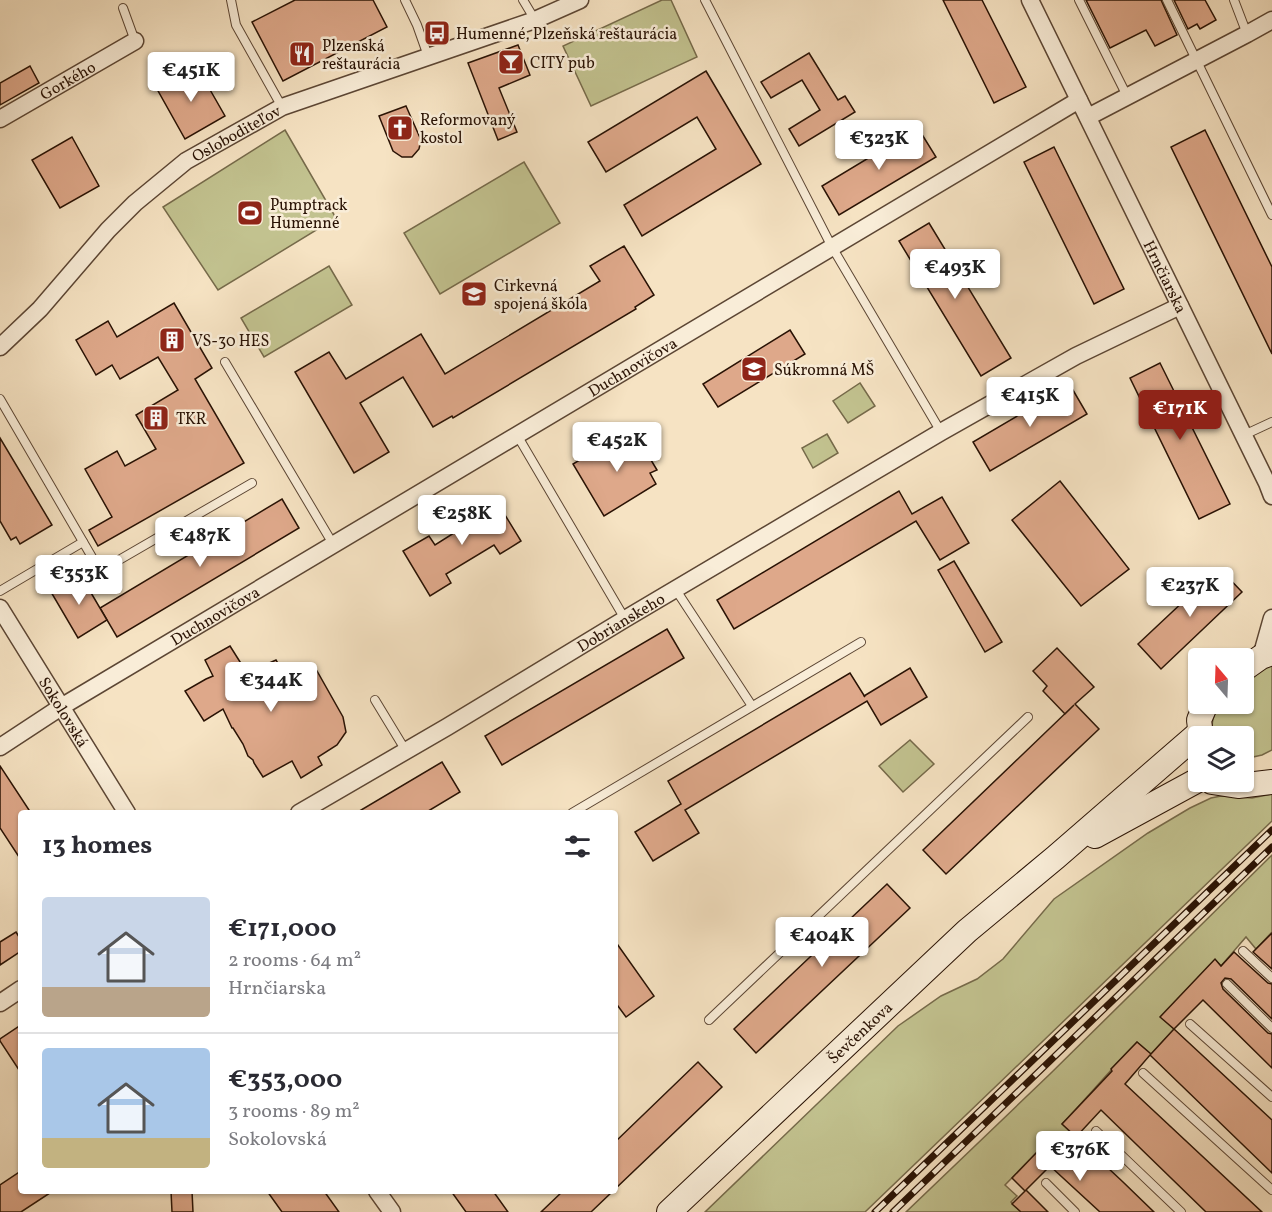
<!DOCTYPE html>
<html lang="en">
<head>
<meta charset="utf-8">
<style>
  body { margin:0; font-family:Vollkorn,serif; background:#f2f2f3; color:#2b2b33; height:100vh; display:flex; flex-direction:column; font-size:22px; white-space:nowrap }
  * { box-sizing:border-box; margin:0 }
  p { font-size:20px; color:#7c7c81 }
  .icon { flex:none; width:33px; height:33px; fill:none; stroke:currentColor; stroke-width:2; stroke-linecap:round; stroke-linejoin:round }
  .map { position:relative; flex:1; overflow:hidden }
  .sheet { position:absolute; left:18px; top:810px; width:600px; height:384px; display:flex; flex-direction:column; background:#fff; border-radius:6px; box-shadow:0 2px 4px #0004 }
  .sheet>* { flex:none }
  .needle { width:39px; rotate:341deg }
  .fabs { position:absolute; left:1188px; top:648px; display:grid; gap:12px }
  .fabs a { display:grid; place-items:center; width:66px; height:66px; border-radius:6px; background:#fff; box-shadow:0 2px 4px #0004; font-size:30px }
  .price { position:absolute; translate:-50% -51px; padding:0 14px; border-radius:6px; background:#fff; color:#222; font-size:20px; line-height:39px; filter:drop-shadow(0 2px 3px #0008) }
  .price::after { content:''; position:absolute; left:50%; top:36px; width:18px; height:14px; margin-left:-9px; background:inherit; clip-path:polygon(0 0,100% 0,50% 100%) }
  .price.active { background:#8f2418; color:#fff }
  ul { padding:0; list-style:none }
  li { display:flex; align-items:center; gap:18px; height:150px; padding:0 24px }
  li+li { border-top:2px solid #e1e1e2 }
  li span { display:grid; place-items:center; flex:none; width:168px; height:120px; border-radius:6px; color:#555 }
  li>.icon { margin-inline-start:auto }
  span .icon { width:72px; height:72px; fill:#fffc; stroke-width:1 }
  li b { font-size:26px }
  h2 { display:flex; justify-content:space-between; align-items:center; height:72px; padding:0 24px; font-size:26px }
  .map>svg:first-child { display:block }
</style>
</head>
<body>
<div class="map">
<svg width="1272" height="1212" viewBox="0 0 1272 1212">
  <rect width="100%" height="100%" fill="#f6e3c3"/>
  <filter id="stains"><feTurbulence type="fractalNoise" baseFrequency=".00333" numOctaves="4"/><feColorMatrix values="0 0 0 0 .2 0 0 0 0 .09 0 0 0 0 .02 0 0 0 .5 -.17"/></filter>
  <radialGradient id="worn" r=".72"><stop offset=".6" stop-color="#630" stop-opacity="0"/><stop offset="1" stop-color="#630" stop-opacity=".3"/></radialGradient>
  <!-- green -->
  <g fill="#c2c28f" stroke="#766a4a" stroke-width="1.5">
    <polygon points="662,0 671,0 697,57 591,106 563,46"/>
    <polygon points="285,130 336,218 218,290 163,207"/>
    <polygon points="524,162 560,223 440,294 404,233"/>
    <polygon points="329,266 352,305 264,357 241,318"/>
    <polygon points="860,383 875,406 848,423 833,401"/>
    <polygon points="827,434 838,453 813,468 802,448"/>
    <path d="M1272,664V750L1262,755L1244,759V736H1214C1210,725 1213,713 1221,704H1244V681Z"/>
    <polygon points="910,740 934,764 903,792 879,766"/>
    <polygon points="1272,794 1272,821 865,1212 705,1212 898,1026 941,996 977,979 1003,959 1054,899 1148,833 1190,808 1211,798 1221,796 1252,798"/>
    <path d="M1272,855V932L1256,949L1246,937L1221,966L1215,960L1161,1017L1174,1029L1151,1054L1137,1042C1111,1069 1088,1097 1062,1124L1076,1137L1050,1165L1038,1151L1005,1185L1017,1196L1011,1202L1021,1212H906L1050,1074Z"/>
  </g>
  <!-- building -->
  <g fill="#dea88a" stroke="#291204" stroke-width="1.5">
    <polygon points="295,0 373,0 387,27 283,81 252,22"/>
    <polygon points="943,0 982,0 1026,87 994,103"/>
    <polygon points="1086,0 1161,0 1177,35 1155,46 1146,30 1110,48"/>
    <polygon points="1174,0 1205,0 1216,20 1200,29 1197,24 1188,29"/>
    <polygon points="518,45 530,75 499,88 517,132 498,140 468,63"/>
    <polygon points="809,53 838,100 845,96 855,112 799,146 789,129 820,110 802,80 771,98 761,82"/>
    <polygon points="30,66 39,83 0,105 0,83"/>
    <polygon points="197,67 225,116 185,139 157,89"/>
    <polygon points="706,71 761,164 642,236 624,205 716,149 697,117 606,172 588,142"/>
    <polygon points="406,106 421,140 419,149 412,157 402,157 393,151 379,116"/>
    <polygon points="918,128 936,157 839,215 822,186"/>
    <polygon points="1205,130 1272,267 1272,354 1171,147"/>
    <polygon points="72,137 99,186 60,208 32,160"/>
    <polygon points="1054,147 1124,289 1094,304 1024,162"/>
    <polygon points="929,223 1011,358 981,376 899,241"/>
    <polygon points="624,246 654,295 635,307 636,309 453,418 452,416 433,427 403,377 360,403 389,452 354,473 295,372 329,352 346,379 421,334 445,374 600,281 590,266"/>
    <polygon points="174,303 212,368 195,379 244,463 98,546 89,530 112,517 85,469 117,451 125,466 156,449 136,415 178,390 158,357 120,379 112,365 96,375 76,340 108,321 117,337"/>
    <polygon points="790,330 805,354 718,407 703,384"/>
    <polygon points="1160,363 1230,504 1199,519 1130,378"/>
    <polygon points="1070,385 1087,414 990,471 973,442"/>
    <polygon points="625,432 632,444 639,440 657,470 650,473 656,484 604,516 573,464"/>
    <polygon points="0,438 52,525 20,544 16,537 11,540 0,521"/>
    <polygon points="1060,481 1129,569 1081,606 1012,520"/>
    <polygon points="899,491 912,514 942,497 969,543 940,560 916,521 734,629 717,600"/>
    <polygon points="494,497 521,541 500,554 494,545 446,574 451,583 430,596 403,551 429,536 435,545 473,521 467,513"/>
    <polygon points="282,499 299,528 117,637 100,608"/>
    <polygon points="954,561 1002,642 985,652 938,570"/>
    <polygon points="1219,568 1242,592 1161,669 1138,644"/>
    <polygon points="80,574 107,620 78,638 51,592"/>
    <polygon points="667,629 684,658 502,765 485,736"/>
    <polygon points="230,646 247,673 276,660 291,686 317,671 343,717 346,732 337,745 318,757 322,765 301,778 292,761 263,777 254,763 253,760 248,756 243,744 233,728 232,728 223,709 204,721 185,691 206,679 213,676 205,660"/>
    <polygon points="1057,648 1094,687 1075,704 1099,729 946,874 923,850 1074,705 1065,714 1043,691 1047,686 1033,671"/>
    <polygon points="910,668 927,697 881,725 867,701 685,810 699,833 653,861 635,832 681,804 668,781 850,673 865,697 864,696"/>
    <polygon points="442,762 460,792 425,813 356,813"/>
    <polygon points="0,766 31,813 21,813 21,860 0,828"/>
    <polygon points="887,884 910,908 756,1053 734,1029"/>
    <polygon points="16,932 21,940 21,951 0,965 0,942"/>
    <polygon points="1272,933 1272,969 1253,952"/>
    <polygon points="615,941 654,996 626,1017 615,1002"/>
    <polygon points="1234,952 1268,983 1272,984 1272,1019 1231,979 1225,978 1221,983 1223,989 1268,1033 1272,1034 1272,1068 1203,1000 1174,1029 1160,1017 1215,959 1221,966"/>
    <polygon points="21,1025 21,1073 0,1041 0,1039"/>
    <polygon points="1174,1029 1272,1120 1272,1173 1150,1055 1125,1084 1262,1212 1206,1212 1101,1110 1076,1137 1062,1124 1112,1071 1111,1069 1137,1042 1151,1054"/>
    <polygon points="698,1062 722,1087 615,1189 615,1142"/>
    <polygon points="1075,1137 1123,1182 1154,1212 1100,1212 1050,1166 1026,1190 1048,1212 1021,1212 1012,1204 1025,1191 1012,1178 1038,1151 1050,1165"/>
    <polygon points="21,1171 21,1191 53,1191 21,1212 0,1212 0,1185"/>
    <polygon points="171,1191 192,1191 193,1212 172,1212"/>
    <polygon points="267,1191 324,1191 339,1212 282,1212"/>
    <polygon points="451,1191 493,1191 508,1212 466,1212"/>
    <polygon points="563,1191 613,1191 591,1212 541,1212"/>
  </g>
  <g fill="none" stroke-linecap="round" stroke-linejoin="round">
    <defs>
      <g id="lane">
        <polyline points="231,0 236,25 282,107"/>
        <polyline points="405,0 417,25 428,56"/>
        <polyline points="523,0 535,20"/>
        <polyline points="705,0 832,247 941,432"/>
        <polyline points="1079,0 1127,96"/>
        <polyline points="1167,0 1272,215"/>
        <polyline points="1234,0 1247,34"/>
        <polyline points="123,8 135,41"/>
        <polyline points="225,362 333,544"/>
        <polyline points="0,399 100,571 252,483"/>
        <polyline points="517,435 625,619"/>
        <polyline points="1244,435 1272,422"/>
        <polyline points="676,590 752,706"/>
        <polyline points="0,591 83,542"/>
        <polyline points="375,700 406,751"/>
        <polyline points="572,813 861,642"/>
        <polyline points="1243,951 1272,978"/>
        <polyline points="1227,984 1272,1028"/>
        <polyline points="709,1020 1028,717"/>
        <polyline points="1190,1024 1272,1097"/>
        <polyline points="1143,1073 1272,1190"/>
        <polyline points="1096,1131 1181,1212"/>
        <polyline points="1046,1183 1075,1212"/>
      </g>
      <g id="street">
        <path id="s1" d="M1030,0L1267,483L1272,496"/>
        <polyline points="1088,117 1247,34 1272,20"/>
        <path id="s2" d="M0,119L135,41"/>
        <path id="s3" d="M0,347L40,309L108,230L135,203L186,161L282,107L535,20L580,0"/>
        <path id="s4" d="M0,608L127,813"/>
        <polyline points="1261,657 1272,618"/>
        <path id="s5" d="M0,747L61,707L1079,100"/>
        <path id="s6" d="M299,813L447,727L625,619L941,432L1076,356L1180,306"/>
        <polyline points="0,1003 21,989"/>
        <polyline points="377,1191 392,1212"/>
      </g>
      <g id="secondary">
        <polyline points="1244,669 1261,657 1272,653"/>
        <polyline points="1201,736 1199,720 1206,704"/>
        <polyline points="1212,782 1238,786 1272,782"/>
        <polyline points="1095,836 1198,780"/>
        <path id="s7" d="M669,1212L967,931L1056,857L1200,732"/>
      </g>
    </defs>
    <!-- lane casing -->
    <use href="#lane" stroke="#5c4634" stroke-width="10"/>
    <!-- street casing -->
    <use href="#street" stroke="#5c4634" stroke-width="19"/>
    <!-- secondary casing -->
    <use href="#secondary" stroke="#291204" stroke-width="26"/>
    <!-- lane -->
    <use href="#lane" stroke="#f9edd8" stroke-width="8"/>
    <!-- street -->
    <use href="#street" stroke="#f9edd8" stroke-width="16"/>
    <!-- secondary -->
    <use href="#secondary" stroke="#f9edd8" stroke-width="24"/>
    <defs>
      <g id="rail">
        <polyline points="875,1212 1272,830"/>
        <polyline points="893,1212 1272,847"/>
      </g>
    </defs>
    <!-- rail casing -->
    <use href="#rail" stroke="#291204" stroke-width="7"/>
    <!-- rail -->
    <use href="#rail" stroke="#f9edd8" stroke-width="4.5" stroke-dasharray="14" stroke-linecap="butt"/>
  </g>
  <!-- icons -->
  <defs>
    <symbol id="bus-square" viewBox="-11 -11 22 22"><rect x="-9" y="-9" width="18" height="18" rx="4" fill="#8f2418" stroke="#f9edd8"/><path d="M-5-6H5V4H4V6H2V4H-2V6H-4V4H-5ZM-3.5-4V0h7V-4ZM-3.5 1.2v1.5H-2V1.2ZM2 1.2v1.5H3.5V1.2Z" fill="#fff"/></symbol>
    <symbol id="restaurant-square" viewBox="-11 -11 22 22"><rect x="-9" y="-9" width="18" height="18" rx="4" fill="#8f2418" stroke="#f9edd8"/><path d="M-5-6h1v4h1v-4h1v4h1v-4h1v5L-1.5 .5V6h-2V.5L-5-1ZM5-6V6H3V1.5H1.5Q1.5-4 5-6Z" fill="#fff"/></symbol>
    <symbol id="bar-square" viewBox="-11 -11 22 22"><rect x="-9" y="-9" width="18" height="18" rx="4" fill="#8f2418" stroke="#f9edd8"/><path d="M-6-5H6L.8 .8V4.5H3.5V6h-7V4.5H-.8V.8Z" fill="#fff"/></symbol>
    <symbol id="church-square" viewBox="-11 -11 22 22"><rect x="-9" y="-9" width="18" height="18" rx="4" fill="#8f2418" stroke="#f9edd8"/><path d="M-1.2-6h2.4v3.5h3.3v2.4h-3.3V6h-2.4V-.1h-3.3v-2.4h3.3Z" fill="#fff"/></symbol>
    <symbol id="stadium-square" viewBox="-11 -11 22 22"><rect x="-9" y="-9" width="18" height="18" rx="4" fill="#8f2418" stroke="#f9edd8"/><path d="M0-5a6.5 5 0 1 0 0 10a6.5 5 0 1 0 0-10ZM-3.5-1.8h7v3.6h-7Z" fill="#fff"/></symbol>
    <symbol id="school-square" viewBox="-11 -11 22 22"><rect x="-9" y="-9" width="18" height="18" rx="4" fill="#8f2418" stroke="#f9edd8"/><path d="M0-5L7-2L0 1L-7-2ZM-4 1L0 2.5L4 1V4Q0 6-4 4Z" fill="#fff"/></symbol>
    <symbol id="building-square" viewBox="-11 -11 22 22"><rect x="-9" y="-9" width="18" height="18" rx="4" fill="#8f2418" stroke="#f9edd8"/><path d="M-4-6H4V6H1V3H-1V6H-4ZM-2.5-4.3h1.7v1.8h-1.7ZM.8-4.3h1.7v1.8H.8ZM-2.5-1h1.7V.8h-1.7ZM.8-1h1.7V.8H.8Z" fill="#fff"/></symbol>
  </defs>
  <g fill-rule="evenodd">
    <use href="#bus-square" x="422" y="18" width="30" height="30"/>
    <use href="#restaurant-square" x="287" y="39" width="30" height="30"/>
    <use href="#bar-square" x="496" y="47" width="30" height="30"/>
    <use href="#church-square" x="385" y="113" width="30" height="30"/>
    <use href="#stadium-square" x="235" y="198" width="30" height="30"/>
    <use href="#school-square" x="459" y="279" width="30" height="30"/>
    <use href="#building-square" x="157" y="325" width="30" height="30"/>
    <use href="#school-square" x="739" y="354" width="30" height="30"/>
    <use href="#building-square" x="141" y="403" width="30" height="30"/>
  </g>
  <g text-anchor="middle" stroke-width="5" stroke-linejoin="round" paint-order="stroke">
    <!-- poi labels -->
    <g font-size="16" fill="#291204" stroke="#f9edd8" text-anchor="start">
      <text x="456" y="39">Humenné, Plzeňská reštaurácia</text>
      <text x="322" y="51">Plzenská<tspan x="322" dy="18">reštaurácia</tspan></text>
      <text x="530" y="68">CITY pub</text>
      <text x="420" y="125">Reformovaný<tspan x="420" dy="18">kostol</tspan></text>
      <text x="270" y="210">Pumptrack<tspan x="270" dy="18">Humenné</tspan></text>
      <text x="494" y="291">Cirkevná<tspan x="494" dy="18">spojená škola</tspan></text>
      <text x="192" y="346">VS-30 HES</text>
      <text x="774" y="375">Súkromná MŠ</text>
      <text x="176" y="424">TKR</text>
    </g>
    <!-- street labels -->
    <g font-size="16" fill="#291204" stroke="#f9edd8">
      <text dy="6" stroke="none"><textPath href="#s2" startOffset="78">Gorkého</textPath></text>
      <text dy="6" stroke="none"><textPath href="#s3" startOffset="321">Osloboditeľov</textPath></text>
      <text dy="6" stroke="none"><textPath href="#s1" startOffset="308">Hrnčiarska</textPath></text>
      <text dy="6" stroke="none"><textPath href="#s5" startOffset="738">Duchnovičova</textPath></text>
      <text dy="6" stroke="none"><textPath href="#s5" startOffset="252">Duchnovičova</textPath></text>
      <text dy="6" stroke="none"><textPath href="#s6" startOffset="374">Dobrianskeho</textPath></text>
      <text dy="6" stroke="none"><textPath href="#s4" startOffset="122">Sokolovská</textPath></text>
      <text dy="6" stroke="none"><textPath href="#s7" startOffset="262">Ševčenkova</textPath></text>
    </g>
  </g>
  <rect width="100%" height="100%" filter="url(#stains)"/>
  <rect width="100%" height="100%" fill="url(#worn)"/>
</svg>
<div class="fabs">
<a><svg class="needle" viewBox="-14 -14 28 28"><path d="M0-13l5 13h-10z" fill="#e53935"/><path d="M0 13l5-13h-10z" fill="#7c7c81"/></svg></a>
<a><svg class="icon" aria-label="layers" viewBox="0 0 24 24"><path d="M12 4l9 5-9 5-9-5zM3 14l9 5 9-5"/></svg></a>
</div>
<b class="price" style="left:191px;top:103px">€451K</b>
<b class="price" style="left:879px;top:171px">€323K</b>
<b class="price" style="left:955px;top:300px">€493K</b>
<b class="price" style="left:1030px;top:428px">€415K</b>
<b class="price active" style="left:1180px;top:441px">€171K</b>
<b class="price" style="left:617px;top:473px">€452K</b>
<b class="price" style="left:462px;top:546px">€258K</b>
<b class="price" style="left:200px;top:568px">€487K</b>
<b class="price" style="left:79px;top:606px">€353K</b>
<b class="price" style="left:1190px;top:618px">€237K</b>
<b class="price" style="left:271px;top:713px">€344K</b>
<b class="price" style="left:822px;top:968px">€404K</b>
<b class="price" style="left:1080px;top:1182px">€376K</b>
<section class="sheet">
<h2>13 homes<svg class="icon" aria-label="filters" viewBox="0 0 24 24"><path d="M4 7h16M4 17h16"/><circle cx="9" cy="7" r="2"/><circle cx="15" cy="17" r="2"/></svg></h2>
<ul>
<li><span style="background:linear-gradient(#c9d6e8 75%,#b9a48a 0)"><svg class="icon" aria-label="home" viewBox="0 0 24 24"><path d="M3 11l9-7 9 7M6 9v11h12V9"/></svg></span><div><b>€171,000</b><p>2 rooms · 64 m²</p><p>Hrnčiarska</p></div></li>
<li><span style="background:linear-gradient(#a9c7e8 75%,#c2b280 0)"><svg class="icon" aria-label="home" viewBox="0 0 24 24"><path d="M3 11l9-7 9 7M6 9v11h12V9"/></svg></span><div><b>€353,000</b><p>3 rooms · 89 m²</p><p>Sokolovská</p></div></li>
</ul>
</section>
</div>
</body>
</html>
